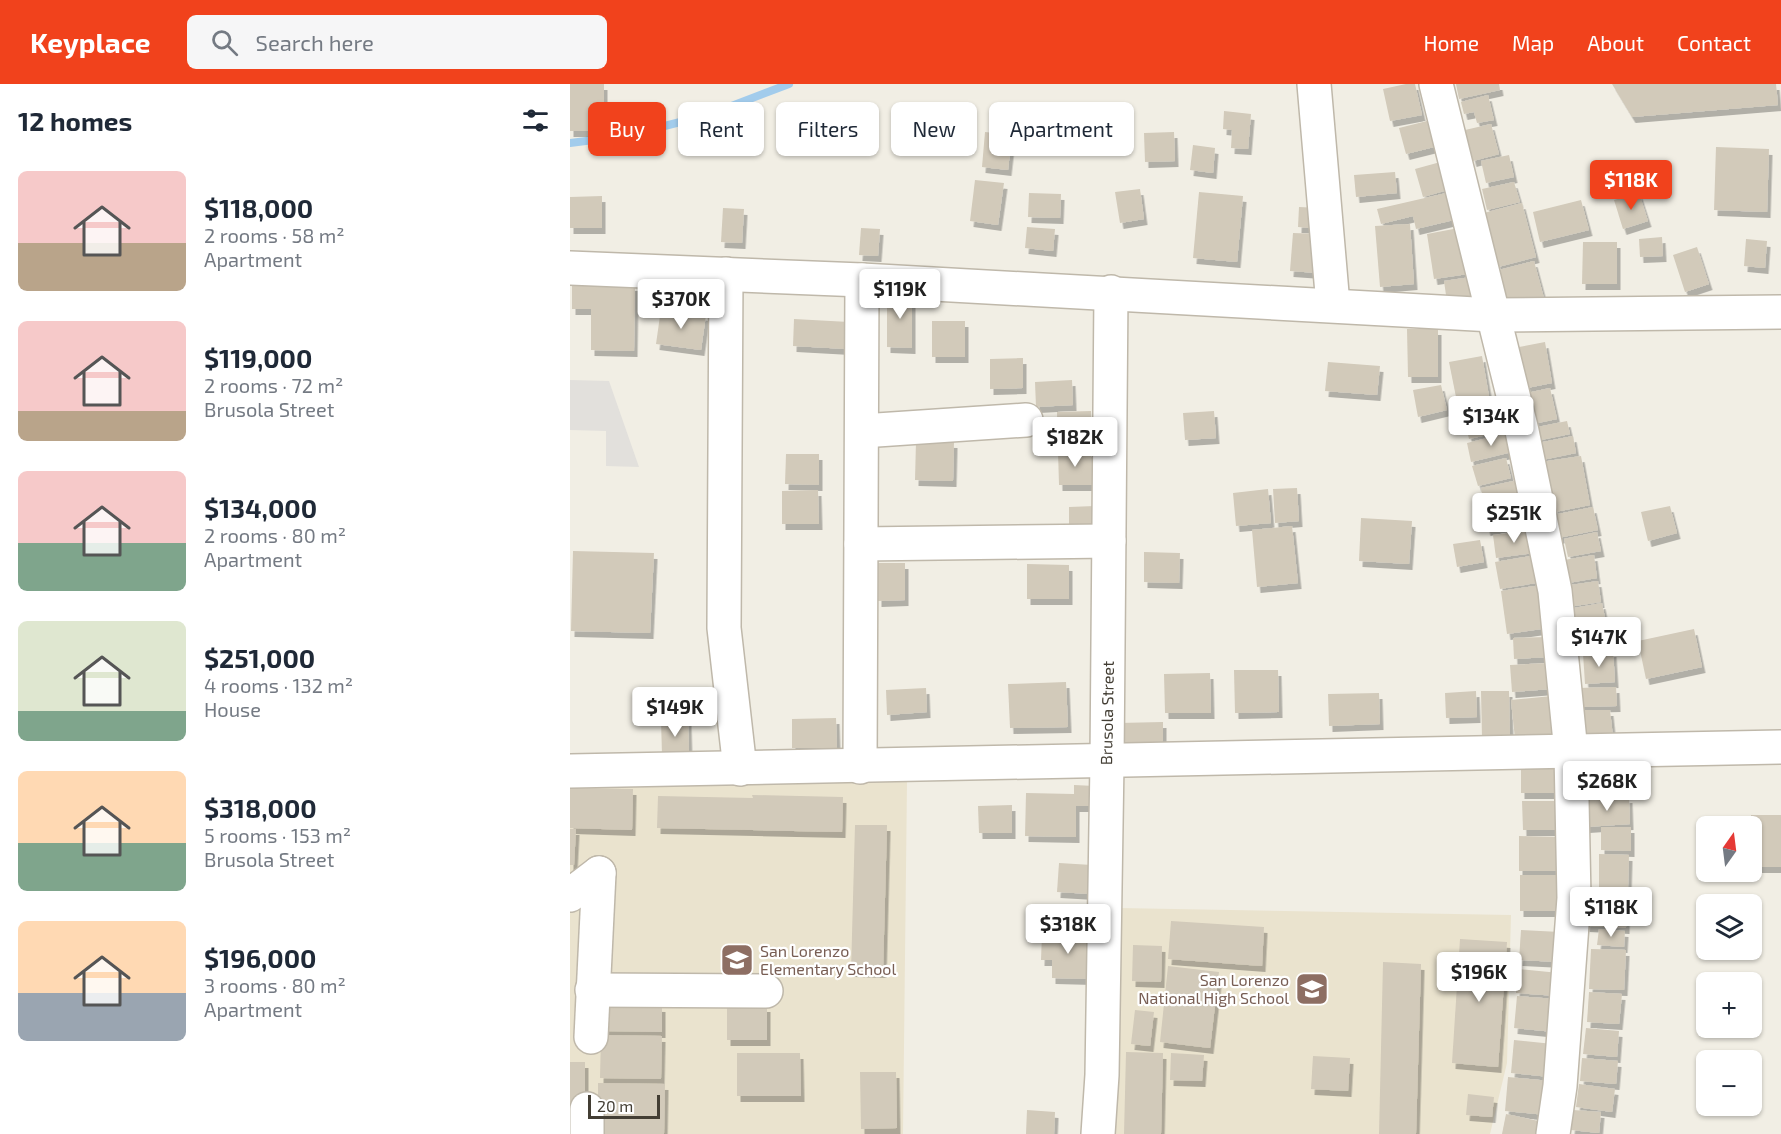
<!DOCTYPE html>
<html lang="en">
<head>
<meta charset="utf-8">
<style>
  body { margin:0; font-family:"Exo 2",sans-serif; background:#f6f6f7; color:#1f2937; height:100vh; display:flex; flex-direction:column; font-size:22px; white-space:nowrap }
  * { box-sizing:border-box; margin:0 }
  p { font-size:20px; color:#747a83 }
  .icon { flex:none; width:33px; height:33px; fill:none; stroke:currentColor; stroke-width:2; stroke-linecap:round; stroke-linejoin:round }
  .map { position:relative; flex:1; overflow:hidden }
  .sheet { display:flex; flex-direction:column; background:#fff; width:570px }
  .sheet>* { flex:none }
  .hud { position:absolute; left:18px; top:18px; width:570px; height:54px; display:flex; gap:12px }
  .needle { width:39px; rotate:14deg }
  .tools { position:absolute; left:1126px; top:732px; display:grid; gap:12px }
  .tools a { display:grid; place-items:center; width:66px; height:66px; border-radius:9px; background:#fff; box-shadow:0 2px 4px #0004; font-size:30px }
  .scale { position:absolute; left:18px; bottom:15px; width:72px; box-sizing:border-box; padding-left:6px; border:3px solid #433e34; border-top:0; font-size:16px; line-height:21px; white-space:nowrap; color:#433e34; -webkit-text-stroke:4px #fff; paint-order:stroke }
  .price { position:absolute; translate:-50% -51px; padding:0 14px; border-radius:6px; background:#fff; color:#222; font-size:20px; line-height:39px; filter:drop-shadow(0 2px 3px #0008) }
  .price::after { content:''; position:absolute; left:50%; top:36px; width:18px; height:14px; margin-left:-9px; background:inherit; clip-path:polygon(0 0,100% 0,50% 100%) }
  .price.active { background:#f1421c; color:#fff }
  ul { padding:0; list-style:none }
  li { display:flex; align-items:center; gap:18px; height:150px; padding:0 18px }
  li span { display:grid; place-items:center; flex:none; width:168px; height:120px; border-radius:9px; color:#555 }
  li>.icon { margin-inline-start:auto }
  span .icon { width:72px; height:72px; fill:#fffc; stroke-width:1 }
  li b { font-size:26px }
  h2 { display:flex; justify-content:space-between; align-items:center; height:72px; padding:0 18px; font-size:26px }
  .chip { padding:0 21px; border-radius:9px; background:#fff; box-shadow:0 2px 4px #0004; font-size:21px; line-height:54px }
  .chip.active { background:#f1421c; color:#fff }
  header { display:flex; align-items:center; gap:36px; box-sizing:border-box; height:84px; padding:0 30px; background:#f1421c; color:#fff }
  header strong { font-size:28px }
  nav { display:flex; gap:33px; margin-inline-start:auto; font-size:21px }
  .search { width:420px; height:54px; background:#f6f6f7; display:flex; align-items:center; gap:15px; box-sizing:border-box; padding:0 21px; border-radius:9px; color:#747a83; font-size:22px }
  main { display:flex; flex:1; min-height:0 }
  .map>svg:first-child { display:block }
</style>
</head>
<body>
<header>
<strong>Keyplace</strong>
<div class="search"><svg class="icon" aria-label="search" viewBox="0 0 24 24"><circle cx="10" cy="10" r="6"/><path d="M15 15l6 6"/></svg>Search here</div>
<nav><a>Home</a><a>Map</a><a>About</a><a>Contact</a></nav>
</header>
<main>
<section class="sheet">
<h2>12 homes<svg class="icon" aria-label="filters" viewBox="0 0 24 24"><path d="M4 7h16M4 17h16"/><circle cx="9" cy="7" r="2"/><circle cx="15" cy="17" r="2"/></svg></h2>
<ul>
<li><span style="background:linear-gradient(#f6c9c9 60%,#b9a48a 0)"><svg class="icon" aria-label="home" viewBox="0 0 24 24"><path d="M3 11l9-7 9 7M6 9v11h12V9"/></svg></span><div><b>$118,000</b><p>2 rooms · 58 m²</p><p>Apartment</p></div></li>
<li><span style="background:linear-gradient(#f6c9c9 75%,#b9a48a 0)"><svg class="icon" aria-label="home" viewBox="0 0 24 24"><path d="M3 11l9-7 9 7M6 9v11h12V9"/></svg></span><div><b>$119,000</b><p>2 rooms · 72 m²</p><p>Brusola Street</p></div></li>
<li><span style="background:linear-gradient(#f6c9c9 60%,#7fa58c 0)"><svg class="icon" aria-label="home" viewBox="0 0 24 24"><path d="M3 11l9-7 9 7M6 9v11h12V9"/></svg></span><div><b>$134,000</b><p>2 rooms · 80 m²</p><p>Apartment</p></div></li>
<li><span style="background:linear-gradient(#dfe7d0 75%,#7fa58c 0)"><svg class="icon" aria-label="home" viewBox="0 0 24 24"><path d="M3 11l9-7 9 7M6 9v11h12V9"/></svg></span><div><b>$251,000</b><p>4 rooms · 132 m²</p><p>House</p></div></li>
<li><span style="background:linear-gradient(#ffd9b3 60%,#7fa58c 0)"><svg class="icon" aria-label="home" viewBox="0 0 24 24"><path d="M3 11l9-7 9 7M6 9v11h12V9"/></svg></span><div><b>$318,000</b><p>5 rooms · 153 m²</p><p>Brusola Street</p></div></li>
<li><span style="background:linear-gradient(#ffd9b3 60%,#9aa5b1 0)"><svg class="icon" aria-label="home" viewBox="0 0 24 24"><path d="M3 11l9-7 9 7M6 9v11h12V9"/></svg></span><div><b>$196,000</b><p>3 rooms · 80 m²</p><p>Apartment</p></div></li>
</ul>
</section>
<div class="map">
<svg width="1211" height="1050" viewBox="0 0 1211 1050">
  <defs>
    <filter id="shadow"><feDropShadow dx="3.5" dy="6" stdDeviation="0" flood-color="#0004"/></filter>
  </defs>
  <rect width="100%" height="100%" fill="#f1eee4"/>
  <!-- education -->
  <g fill="#eae3ce">
    <polygon points="337,698 333,1050 0,1050 0,701"/>
    <polygon points="549,824 941,831 937,979 920,1050 540,1050"/>
  </g>
  <!-- parking -->
  <polygon fill="#e2e0dc" points="0,296 39,297 69,383 36,382 36,347 0,346"/>
  <g fill="none" stroke-linecap="round" stroke-linejoin="round">
    <!-- stream -->
    <polyline stroke="#a2ccec" stroke-width="8" points="0,59 55,52 138,31 219,0"/>
  </g>
  <!-- building -->
  <g fill="#d2caba" filter="url(#shadow)">
    <rect x="0" y="0" width="34" height="47"/>
    <polygon points="836,0 845,0 852,31 820,37 813,5"/>
    <polygon points="886,0 929,0 930,6 889,15"/>
    <polygon points="1042,0 1206,0 1208,21 1062,33"/>
    <polygon points="918,11 924,36 907,39 904,28 894,30 891,18"/>
    <polygon points="654,27 681,30 678,65 661,64 662,46 653,45"/>
    <polygon points="857,37 864,63 836,70 829,44"/>
    <polygon points="921,40 929,70 903,77 895,46"/>
    <polygon points="415,48 442,51 438,86 412,83"/>
    <polygon points="604,48 605,77 575,78 574,49"/>
    <polygon points="623,61 645,64 643,89 620,86"/>
    <polygon points="1146,63 1199,65 1197,128 1144,126"/>
    <polygon points="939,71 944,93 916,99 911,77"/>
    <polygon points="874,77 881,105 853,113 845,85"/>
    <polygon points="825,88 827,109 786,113 784,91"/>
    <polygon points="405,96 434,99 428,141 400,137"/>
    <polygon points="944,98 950,118 917,126 912,105"/>
    <polygon points="570,105 574,135 550,139 545,108"/>
    <polygon points="629,108 673,112 667,178 623,174"/>
    <polygon points="881,108 888,135 846,145 843,132 811,140 807,125"/>
    <polygon points="459,109 491,110 490,134 458,133"/>
    <polygon points="1069,109 1078,137 1053,145 1044,116"/>
    <polygon points="32,112 32,144 0,144 0,113"/>
    <polygon points="1011,116 1019,146 970,158 963,128"/>
    <polygon points="952,119 966,173 928,183 914,129"/>
    <polygon points="729,123 750,124 750,145 728,143"/>
    <polygon points="153,124 174,125 172,159 151,158"/>
    <polygon points="840,140 844,200 810,203 805,142"/>
    <polygon points="457,143 485,145 483,167 455,164"/>
    <polygon points="894,143 898,190 864,195 857,150"/>
    <polygon points="291,144 310,145 308,172 289,171"/>
    <polygon points="723,149 750,150 748,189 720,187"/>
    <polygon points="1092,153 1093,172 1070,173 1069,155"/>
    <polygon points="1176,155 1197,157 1195,184 1174,182"/>
    <polygon points="1013,158 1047,158 1047,200 1012,200"/>
    <polygon points="1127,163 1139,200 1115,208 1103,171"/>
    <polygon points="964,177 975,218 934,219 925,187"/>
    <polygon points="901,193 904,215 877,218 874,197"/>
    <polygon points="2,200 65,201 64,267 21,266 21,225 2,225"/>
    <polygon points="317,209 342,209 342,264 317,263"/>
    <polygon points="91,225 136,231 131,266 86,260"/>
    <polygon points="224,235 279,238 277,265 223,262"/>
    <rect x="362" y="237" width="33" height="36"/>
    <polygon points="837,245 868,245 868,293 838,293"/>
    <polygon points="975,258 982,299 957,304 949,263"/>
    <polygon points="912,272 920,318 888,323 879,278"/>
    <polygon points="453,274 453,304 420,305 420,275"/>
    <polygon points="758,278 810,282 807,311 755,307"/>
    <polygon points="502,296 503,321 466,323 465,298"/>
    <polygon points="871,301 877,326 848,333 843,306"/>
    <polygon points="980,304 987,335 963,340 957,309"/>
    <polygon points="939,323 944,345 899,355 894,333"/>
    <polygon points="521,327 522,361 488,361 487,328"/>
    <polygon points="644,327 646,354 615,356 613,329"/>
    <polygon points="997,337 1000,350 966,357 963,344"/>
    <polygon points="942,348 946,367 901,378 897,359"/>
    <polygon points="1003,352 1006,369 972,376 968,359"/>
    <polygon points="346,357 384,358 383,397 345,396"/>
    <polygon points="488,367 521,367 522,401 489,401"/>
    <polygon points="216,370 249,370 249,401 215,400"/>
    <polygon points="1011,372 1020,421 985,428 981,408 989,406 976,408 971,378"/>
    <polygon points="936,374 941,394 908,402 902,382"/>
    <polygon points="948,396 951,408 913,416 911,404"/>
    <polygon points="727,404 729,437 705,439 703,405"/>
    <polygon points="698,405 701,439 666,442 663,409"/>
    <polygon points="248,406 249,440 212,440 212,407"/>
    <polygon points="952,411 958,437 917,446 911,419"/>
    <polygon points="525,422 526,448 499,448 499,423"/>
    <polygon points="1100,422 1107,449 1078,457 1071,428"/>
    <polygon points="1023,423 1028,446 988,454 983,431"/>
    <polygon points="791,434 842,437 839,480 789,477"/>
    <polygon points="722,442 728,499 687,503 682,446"/>
    <polygon points="961,446 964,469 926,474 923,451"/>
    <polygon points="1027,448 1031,467 998,473 994,455"/>
    <polygon points="910,456 914,478 887,483 883,460"/>
    <polygon points="3,467 84,469 80,549 1,547"/>
    <polygon points="574,468 610,469 609,499 574,498"/>
    <polygon points="967,471 972,498 930,505 925,478"/>
    <polygon points="1024,471 1027,494 998,499 994,476"/>
    <polygon points="308,479 335,479 335,516 308,517"/>
    <polygon points="457,480 499,481 499,515 457,515"/>
    <polygon points="1028,497 1031,518 998,523 994,502"/>
    <polygon points="972,501 978,544 937,550 931,507"/>
    <polygon points="1032,519 1036,539 1007,544 1004,524"/>
    <polygon points="1040,541 1043,560 1016,565 1013,545"/>
    <polygon points="1124,545 1132,583 1076,595 1068,557"/>
    <polygon points="977,553 978,573 944,575 943,554"/>
    <polygon points="1043,567 1045,598 1015,600 1013,569"/>
    <polygon points="979,579 981,605 942,608 940,581"/>
    <polygon points="664,586 708,586 709,628 665,629"/>
    <polygon points="640,589 641,629 595,629 594,590"/>
    <polygon points="496,598 498,643 440,644 438,600"/>
    <polygon points="1046,603 1047,622 1008,623 1007,604"/>
    <polygon points="356,604 357,628 317,631 316,606"/>
    <polygon points="906,607 907,633 876,634 875,609"/>
    <polygon points="911,607 939,607 940,654 912,654"/>
    <polygon points="809,609 810,640 759,642 758,610"/>
    <polygon points="982,612 986,652 945,655 941,616"/>
    <polygon points="1010,626 1040,626 1043,654 1012,655"/>
    <polygon points="266,634 267,664 222,664 222,635"/>
    <polygon points="91,636 118,636 119,671 92,671"/>
    <polygon points="593,638 593,666 548,666 548,639"/>
    <polygon points="1060,679 1061,710 1013,711 1012,680"/>
    <rect x="951" y="680" width="42" height="29"/>
    <polygon points="504,701 525,702 524,722 506,722 506,753 455,752 456,709 504,710"/>
    <polygon points="0,704 63,705 62,746 0,744"/>
    <polygon points="182,711 273,713 272,748 87,744 88,712 183,714"/>
    <polygon points="1059,713 1060,740 1016,743 1014,715"/>
    <polygon points="952,717 995,717 995,746 953,746"/>
    <polygon points="442,721 442,749 409,749 408,722"/>
    <polygon points="1181,731 1211,731 1211,783 1182,783"/>
    <polygon points="285,741 317,741 313,888 281,887"/>
    <polygon points="1031,743 1061,743 1061,767 1031,766"/>
    <polygon points="0,745 6,745 4,781 0,781"/>
    <polygon points="949,752 994,753 994,787 949,787"/>
    <polygon points="1029,770 1059,771 1058,804 1029,803"/>
    <polygon points="489,779 522,781 521,810 487,808"/>
    <rect x="950" y="791" width="40" height="36"/>
    <polygon points="1018,806 1057,808 1056,844 1016,842"/>
    <polygon points="601,837 694,843 692,882 598,875"/>
    <polygon points="1029,845 1055,847 1054,863 1027,861"/>
    <polygon points="951,846 990,848 989,878 949,876"/>
    <polygon points="472,850 522,852 520,895 482,894 482,876 471,876"/>
    <polygon points="890,855 937,858 928,983 882,979"/>
    <polygon points="563,861 592,862 591,898 562,897"/>
    <polygon points="1021,865 1056,866 1054,906 1019,905"/>
    <polygon points="813,878 851,880 846,1050 809,1050"/>
    <polygon points="598,882 649,888 640,964 590,958"/>
    <polygon points="948,885 989,889 987,912 946,909"/>
    <polygon points="1019,908 1052,910 1049,940 1017,938"/>
    <polygon points="947,912 986,915 984,948 944,944"/>
    <polygon points="33,921 92,922 92,948 33,947"/>
    <rect x="157" y="922" width="40" height="34"/>
    <polygon points="565,926 584,928 580,962 561,960"/>
    <polygon points="1016,944 1049,947 1047,973 1013,970"/>
    <polygon points="31,951 92,952 91,995 30,994"/>
    <polygon points="944,956 983,960 980,993 941,989"/>
    <polygon points="556,968 593,969 591,1050 554,1050"/>
    <polygon points="167,969 230,969 231,1012 167,1012"/>
    <polygon points="601,969 634,971 632,997 600,996"/>
    <polygon points="743,972 780,974 778,1007 741,1005"/>
    <polygon points="1012,974 1048,977 1046,1000 1010,997"/>
    <polygon points="0,978 15,978 15,1019 0,1018"/>
    <polygon points="290,988 326,988 327,1044 291,1045"/>
    <polygon points="938,993 980,997 976,1031 935,1027"/>
    <polygon points="28,999 95,1000 94,1050 28,1050"/>
    <polygon points="1009,1000 1045,1005 1042,1028 1006,1023"/>
    <polygon points="898,1010 924,1013 922,1033 896,1031"/>
    <polygon points="457,1026 485,1028 484,1050 456,1050"/>
    <polygon points="1003,1026 1031,1028 1029,1049 1001,1046"/>
    <polygon points="936,1030 973,1038 970,1050 932,1050"/>
  </g>
  <g fill="none" stroke-linecap="round" stroke-linejoin="round">
    <defs>
      <g id="minor">
        <polyline points="744,0 763,221"/>
        <polyline points="866,0 952,347 985,507 1001,668 1004,814 990,1002 983,1050"/>
        <polyline points="0,184 292,196 923,231 1211,228"/>
        <polyline points="156,190 154,544 170,685"/>
        <polyline points="292,347 456,336"/>
        <polyline points="291,460 539,457"/>
        <polyline points="290,683 292,196"/>
        <polyline points="0,687 1211,663"/>
        <polyline points="0,811 29,789"/>
        <polyline points="22,906 196,907"/>
        <polyline points="21,953 29,789"/>
        <polyline points="17,1025 17,1050"/>
        <polyline points="528,1050 532,991 537,678 541,208"/>
      </g>
    </defs>
    <!-- minor casing -->
    <use href="#minor" stroke="#bfb8aa" stroke-width="36"/>
    <!-- minor -->
    <use href="#minor" stroke="#fff" stroke-width="33"/>
  </g>
  <!-- icons -->
  <defs>
    <symbol id="school-square" viewBox="-11 -11 22 22"><rect x="-9" y="-9" width="18" height="18" rx="4" fill="#8d6e63" stroke="#fff"/><path d="M0-5L7-2L0 1L-7-2ZM-4 1L0 2.5L4 1V4Q0 6-4 4Z" fill="#fff"/></symbol>
  </defs>
  <g fill-rule="evenodd">
    <use href="#school-square" x="148" y="857" width="38" height="38"/>
    <use href="#school-square" x="723" y="886" width="38" height="38"/>
  </g>
  <g text-anchor="middle" stroke-width="4.5" stroke-linejoin="round" paint-order="stroke">
    <!-- street labels -->
    <g font-size="16" fill="#433e34" stroke="#fff">
      <text transform="translate(537 629) rotate(-89)" y="6">Brusola Street</text>
    </g>
    <!-- education labels -->
    <g font-size="16" fill="#785e54" stroke="#fff" text-anchor="start">
      <text x="190" y="873">San Lorenzo<tspan x="190" dy="18">Elementary School</tspan></text>
      <text x="719" y="902" text-anchor="end">San Lorenzo<tspan x="719" dy="18">National High School</tspan></text>
    </g>
  </g>
</svg>
<div class="tools">
<a><svg class="needle" viewBox="-14 -14 28 28"><path d="M0-13l5 13h-10z" fill="#e53935"/><path d="M0 13l5-13h-10z" fill="#747a83"/></svg></a>
<a><svg class="icon" aria-label="layers" viewBox="0 0 24 24"><path d="M12 4l9 5-9 5-9-5zM3 14l9 5 9-5"/></svg></a>
<a>+</a>
<a>−</a>
</div>
<div class="scale">20 m</div>
<b class="price active" style="left:1061px;top:127px">$118K</b>
<b class="price" style="left:330px;top:236px">$119K</b>
<b class="price" style="left:111px;top:246px">$370K</b>
<b class="price" style="left:921px;top:363px">$134K</b>
<b class="price" style="left:505px;top:384px">$182K</b>
<b class="price" style="left:944px;top:460px">$251K</b>
<b class="price" style="left:1029px;top:584px">$147K</b>
<b class="price" style="left:105px;top:654px">$149K</b>
<b class="price" style="left:1037px;top:728px">$268K</b>
<b class="price" style="left:1041px;top:854px">$118K</b>
<b class="price" style="left:498px;top:871px">$318K</b>
<b class="price" style="left:909px;top:919px">$196K</b>
<div class="hud">
<a class="chip active">Buy</a>
<a class="chip">Rent</a>
<a class="chip">Filters</a>
<a class="chip">New</a>
<a class="chip">Apartment</a>
</div>
</div>
</main>
</body>
</html>
